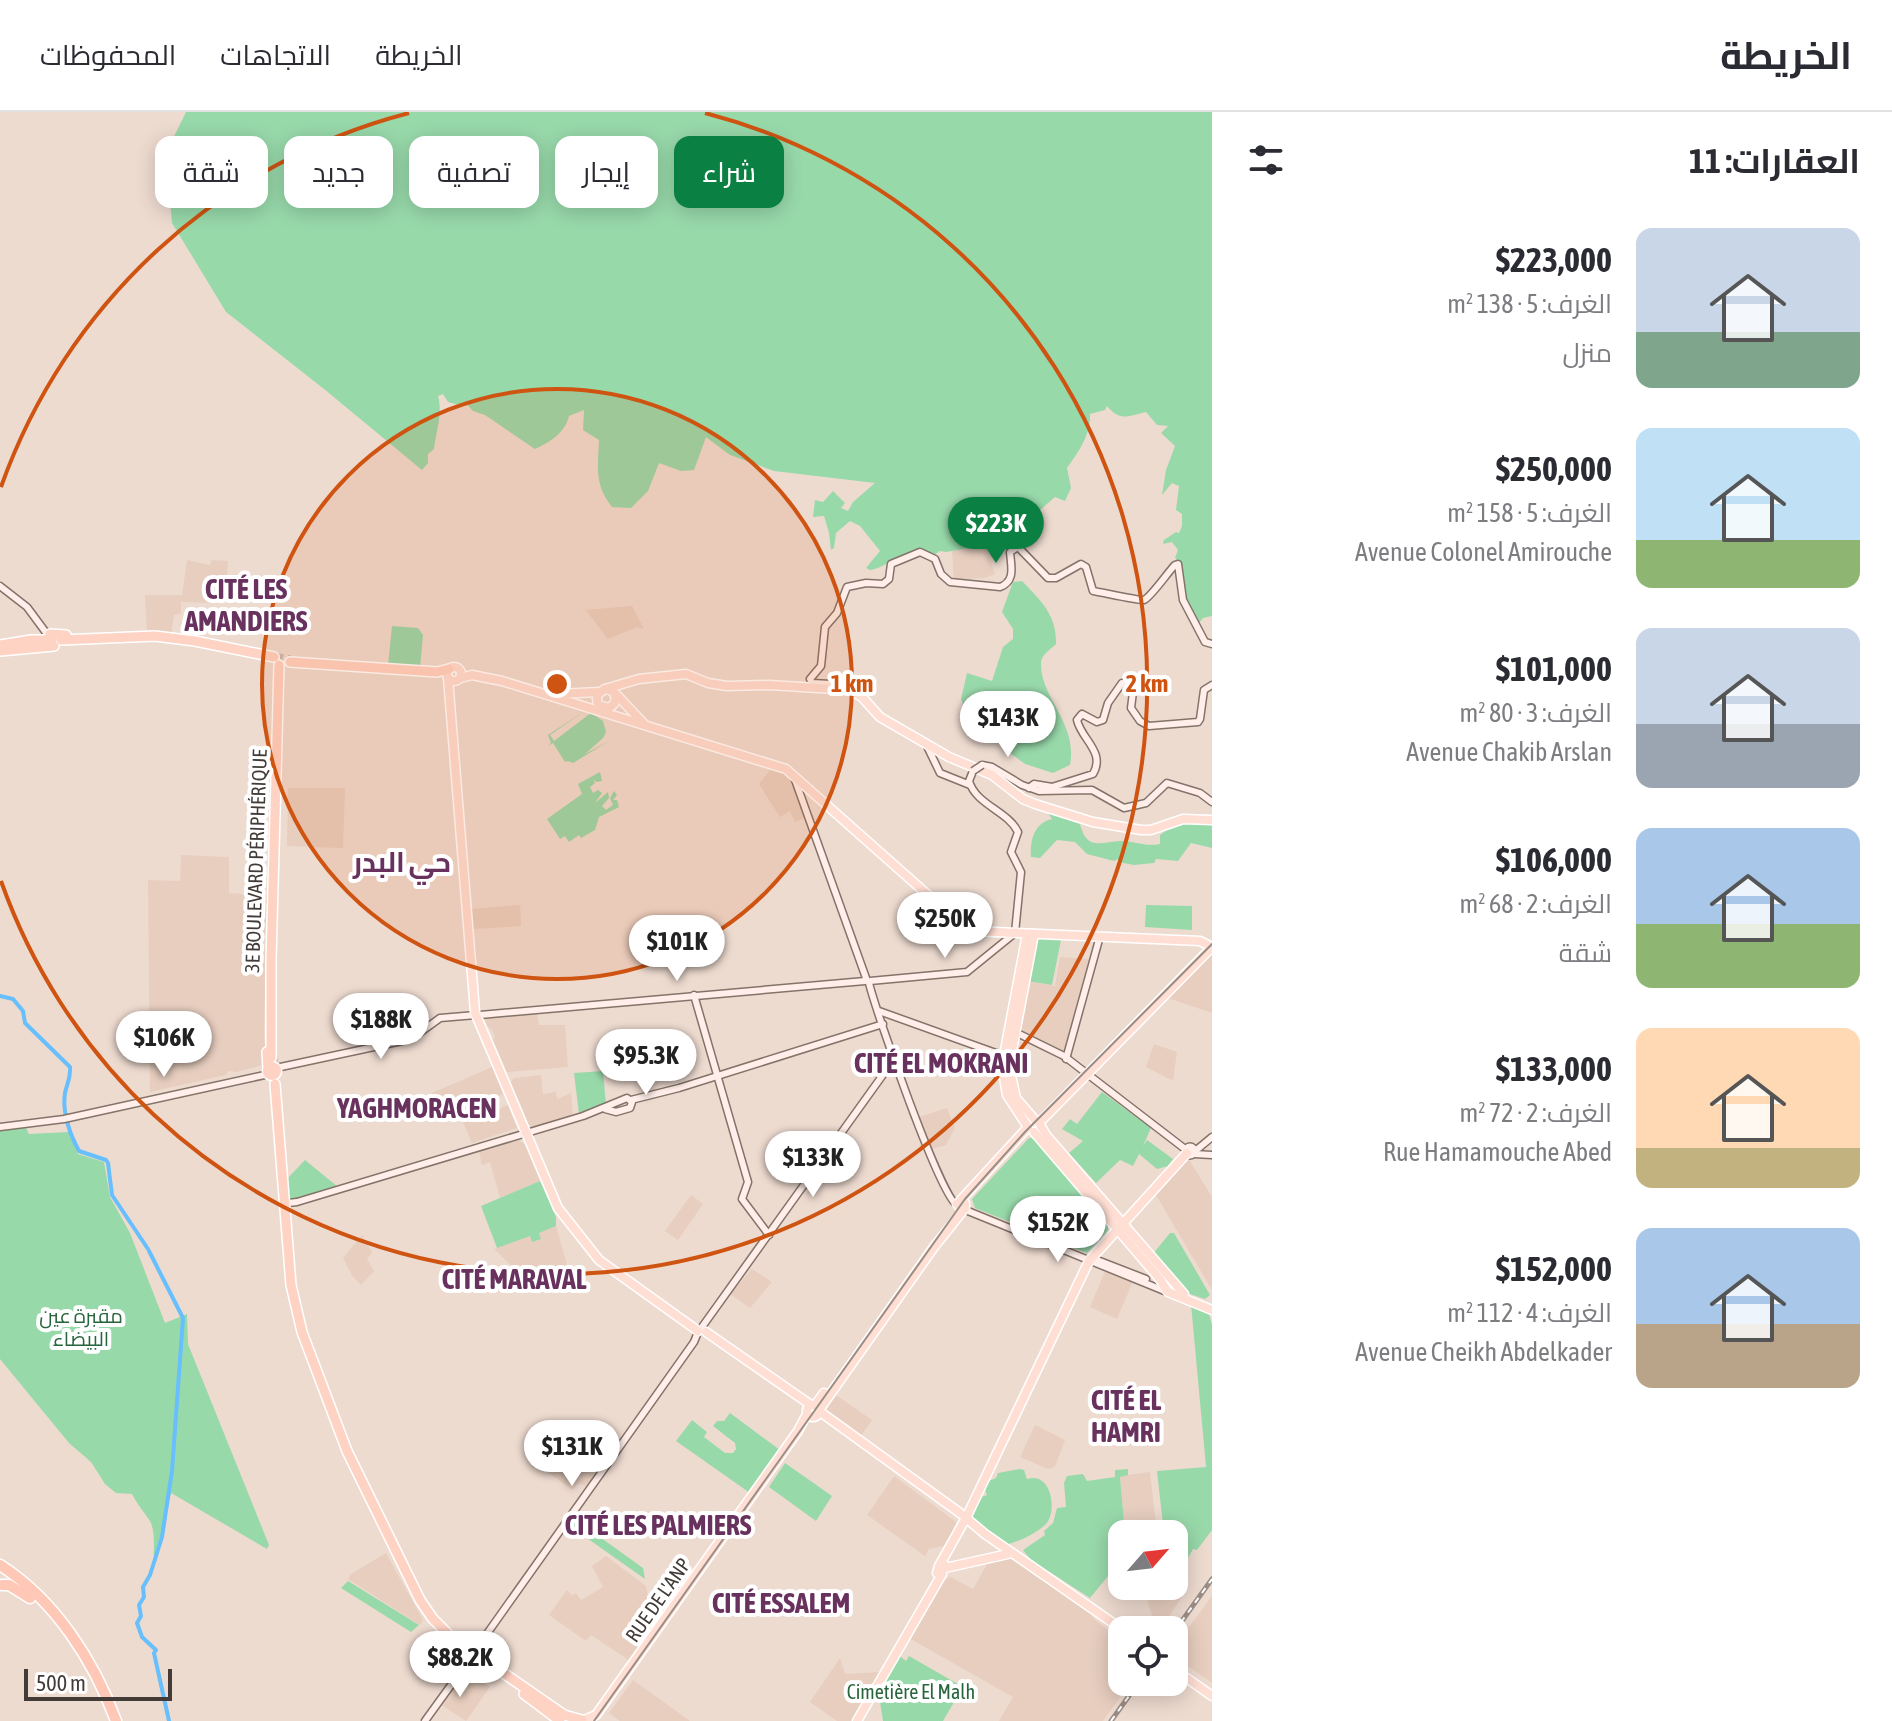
<!DOCTYPE html>
<html lang="ar">
<head>
<meta charset="utf-8">
<style>
  body { margin:0; font-family:"Asap Condensed",Cairo,sans-serif; background:#f2f2f3; color:#2b2b33; direction:rtl; height:100vh; display:flex; flex-direction:column; font-size:30px; white-space:nowrap }
  * { box-sizing:border-box; margin:0 }
  p { font-size:26px; color:#7c7c81 }
  .icon { flex:none; width:44px; height:44px; fill:none; stroke:currentColor; stroke-width:2; stroke-linecap:round; stroke-linejoin:round }
  .map { position:relative; flex:1; overflow:hidden; direction:ltr }
  .sheet { display:flex; flex-direction:column; background:#fff; width:680px }
  .sheet>* { flex:none }
  .hud { position:absolute; left:24px; top:24px; width:760px; height:72px; direction:rtl; display:flex; gap:16px }
  .needle { width:52px; rotate:62deg }
  .fabs { position:absolute; left:1108px; top:1408px; display:grid; gap:16px }
  .fabs a { display:grid; place-items:center; width:80px; height:80px; border-radius:16px; background:#fff; box-shadow:0 4px 20px #0003; font-size:40px }
  .scale { position:absolute; left:24px; bottom:20px; width:148px; box-sizing:border-box; padding-left:8px; border:4px solid #423b37; border-top:0; font-size:22px; line-height:28px; white-space:nowrap; color:#423b37; -webkit-text-stroke:6px #fff; paint-order:stroke }
  .price { position:absolute; translate:-50% -68px; padding:0 18px; border-radius:28px; background:#fff; color:#222; font-size:26px; line-height:52px; filter:drop-shadow(0 2px 4px #0008) }
  .price::after { content:''; position:absolute; left:50%; top:48px; width:24px; height:18px; margin-left:-12px; background:inherit; clip-path:polygon(0 0,100% 0,50% 100%) }
  .price.selected { background:#0b8043; color:#fff }
  ul { padding:0; list-style:none }
  li { display:flex; align-items:center; gap:24px; height:200px; padding:0 32px }
  li span { display:grid; place-items:center; flex:none; width:224px; height:160px; border-radius:16px; color:#555 }
  li>.icon { margin-inline-start:auto }
  span .icon { width:96px; height:96px; fill:#fffc; stroke-width:1 }
  li b { font-size:34px }
  h2 { display:flex; justify-content:space-between; align-items:center; height:96px; padding:0 32px; font-size:34px }
  .pill { padding:0 28px; border-radius:16px; background:#fff; box-shadow:0 4px 20px #0003; font-size:28px; line-height:72px }
  .pill.selected { background:#0b8043; color:#fff }
  header { display:flex; align-items:center; gap:48px; box-sizing:border-box; height:112px; padding:0 40px; background:#fff; border-bottom:2px solid #e1e1e2 }
  header strong { font-size:38px }
  nav { display:flex; gap:44px; margin-inline-start:auto; font-size:28px }
  main { display:flex; flex:1; min-height:0 }
  .map>svg:first-child { display:block }
</style>
</head>
<body>
<header>
<strong>الخريطة</strong>
<nav><a>الخريطة</a><a>الاتجاهات</a><a>المحفوظات</a></nav>
</header>
<main>
<section class="sheet">
<h2>العقارات: 11<svg class="icon" aria-label="filters" viewBox="0 0 24 24"><path d="M4 7h16M4 17h16"/><circle cx="9" cy="7" r="2"/><circle cx="15" cy="17" r="2"/></svg></h2>
<ul>
<li><span style="background:linear-gradient(#c9d6e8 65%,#7fa58c 0)"><svg class="icon" aria-label="home" viewBox="0 0 24 24"><path d="M3 11l9-7 9 7M6 9v11h12V9"/></svg></span><div><b>$223,000</b><p>الغرف: 5 · 138 m²</p><p>منزل</p></div></li>
<li><span style="background:linear-gradient(#bfe0f5 70%,#8fb573 0)"><svg class="icon" aria-label="home" viewBox="0 0 24 24"><path d="M3 11l9-7 9 7M6 9v11h12V9"/></svg></span><div><b>$250,000</b><p>الغرف: 5 · 158 m²</p><p>Avenue Colonel Amirouche</p></div></li>
<li><span style="background:linear-gradient(#c9d6e8 60%,#9aa5b1 0)"><svg class="icon" aria-label="home" viewBox="0 0 24 24"><path d="M3 11l9-7 9 7M6 9v11h12V9"/></svg></span><div><b>$101,000</b><p>الغرف: 3 · 80 m²</p><p>Avenue Chakib Arslan</p></div></li>
<li><span style="background:linear-gradient(#a9c7e8 60%,#8fb573 0)"><svg class="icon" aria-label="home" viewBox="0 0 24 24"><path d="M3 11l9-7 9 7M6 9v11h12V9"/></svg></span><div><b>$106,000</b><p>الغرف: 2 · 68 m²</p><p>شقة</p></div></li>
<li><span style="background:linear-gradient(#ffd9b3 75%,#c2b280 0)"><svg class="icon" aria-label="home" viewBox="0 0 24 24"><path d="M3 11l9-7 9 7M6 9v11h12V9"/></svg></span><div><b>$133,000</b><p>الغرف: 2 · 72 m²</p><p>Rue Hamamouche Abed</p></div></li>
<li><span style="background:linear-gradient(#a9c7e8 60%,#b9a48a 0)"><svg class="icon" aria-label="home" viewBox="0 0 24 24"><path d="M3 11l9-7 9 7M6 9v11h12V9"/></svg></span><div><b>$152,000</b><p>الغرف: 4 · 112 m²</p><p>Avenue Cheikh Abdelkader</p></div></li>
</ul>
</section>
<div class="map">
<svg width="1212" height="1609" viewBox="0 0 1212 1609">
  <rect width="100%" height="100%" fill="#eedbd0"/>
  <!-- built -->
  <g fill="#e7cebf">
    <polygon points="985,433 995,462 984,466 954,468 952,438"/>
    <polygon points="187,448 210,453 212,448 228,449 226,478 222,478 216,486 216,491 181,490 181,502 174,503 171,523 147,522 145,483 182,483"/>
    <polygon points="632,494 644,517 637,515 608,527 586,498"/>
    <polygon points="773,654 791,663 807,705 795,710 790,699 780,705 759,672"/>
    <polygon points="288,676 345,676 343,736 287,734"/>
    <polygon points="181,743 229,745 229,781 268,784 264,835 266,840 264,920 266,952 237,960 228,959 226,963 150,980 148,768 180,769"/>
    <polygon points="520,793 521,814 473,817 471,797"/>
    <polygon points="1212,839 1212,901 1165,885"/>
    <polygon points="1060,845 1089,847 1063,941 1019,921 1027,869 1055,874"/>
    <polygon points="537,901 539,913 565,913 568,955 507,960 493,928 495,925 491,916 488,915 484,906"/>
    <polygon points="1154,932 1177,940 1173,969 1146,955"/>
    <polygon points="492,955 503,982 491,988 496,998 508,993 517,1016 472,1031 453,987 431,997 425,984"/>
    <polygon points="541,963 543,982 556,980 557,987 571,981 573,1004 535,1015 529,1013 511,970 514,966"/>
    <polygon points="947,996 955,1016 946,1033 931,1037 919,1005"/>
    <polygon points="518,1028 525,1032 540,1069 500,1086 490,1050 482,1053 479,1040"/>
    <polygon points="1188,1046 1212,1085 1212,1178 1156,1083"/>
    <polygon points="691,1083 703,1092 678,1128 665,1119"/>
    <polygon points="556,1114 568,1156 538,1163 515,1157 494,1137"/>
    <polygon points="362,1123 372,1140 367,1147 374,1159 361,1173 353,1165 343,1146"/>
    <polygon points="752,1157 772,1170 750,1196 730,1182"/>
    <polygon points="1106,1157 1133,1169 1117,1207 1090,1195"/>
    <polygon points="833,1281 872,1308 860,1325 822,1298"/>
    <polygon points="1035,1313 1065,1328 1055,1355 1048,1357 1020,1345"/>
    <polygon points="556,1333 599,1363 590,1376 578,1371 573,1378 540,1355"/>
    <polygon points="1150,1360 1157,1422 1125,1422 1120,1364"/>
    <polygon points="894,1364 956,1410 947,1433 929,1437 925,1444 867,1403"/>
    <polygon points="386,1441 423,1508 420,1513 348,1467 351,1462"/>
    <polygon points="606,1444 646,1474 654,1519 630,1549 591,1523 586,1529 549,1503 567,1478 571,1483 576,1481 581,1488 603,1475 592,1454"/>
    <polygon points="1010,1445 1090,1500 1095,1508 1122,1529 1122,1570 1131,1570 1103,1609 999,1609 1013,1585 907,1525 942,1467 945,1468 951,1465 973,1477 989,1449"/>
    <polygon points="1174,1472 1182,1473 1185,1480 1164,1512 1152,1504 1143,1474 1174,1474"/>
    <polygon points="1212,1484 1212,1571 1174,1544 1174,1535"/>
    <polygon points="840,1546 845,1562 881,1560 852,1609 837,1609 810,1590"/>
    <polygon points="466,1558 490,1575 466,1609 440,1592"/>
    <polygon points="633,1568 690,1609 620,1609 609,1601"/>
  </g>
  <!-- green -->
  <g fill="#98d9aa">
    <path d="M186,0H1212V504L1203,506L1198,512C1193,502 1186,492 1184,482C1182,467 1188,456 1175,446L1178,438L1172,430L1163,432L1164,428L1176,420L1179,421L1182,414V402L1176,398L1179,374L1172,371L1162,383L1166,358L1175,334L1161,321L1168,314L1157,313L1146,300C1129,304 1120,310 1107,294L1105,298L1090,302C1091,322 1078,341 1067,356L1071,376L1065,389L1055,385L1039,399L1018,397L1008,412L994,411L987,422L975,426L977,430L993,425L996,431L946,440L940,439L934,443C912,428 892,454 870,458L866,456L880,439L860,414L850,409L836,421L834,436L831,438L829,421L824,404L813,405L815,388L823,390L833,379L845,391L841,396L848,399L853,390L875,371L774,359L730,343L706,325L694,358L681,359L659,351L648,379L631,396L612,395C594,372 598,356 599,328L583,318L584,298L569,304C565,321 550,330 535,337L485,303L473,299L465,290L459,293L448,290L443,282L438,284C443,301 436,319 434,337L428,342V351L422,358L324,277L226,200L172,111L166,41Z"/>
    <path d="M1022,469C1041,489 1057,503 1056,532C1051,537 1041,543 1041,551C1040,586 1078,611 1070,653L1053,661L1025,652L1002,635L1001,631L1020,606L1011,598L982,605L967,602L961,587L967,561L992,569L1003,535L1013,527V517L1002,500L1013,470Z"/>
    <polygon points="392,514 418,516 423,523 420,556 388,554"/>
    <polygon points="583,600 550,623 554,629 591,601 603,609 606,620 603,626 585,642 609,629 573,651 568,649 565,650 553,631 548,634 551,631 548,623"/>
    <polygon points="600,660 602,669 596,670 593,667 595,671 590,675 593,681 598,678 602,681 595,691 608,680 609,686 602,694 606,698 613,693 610,686 614,679 617,683 613,688 617,688 619,695 599,705 595,718 581,726 579,723 569,730 565,724 560,727 547,707 582,682 578,672"/>
    <path d="M1048,701L1080,712C1087,739 1100,730 1121,729C1135,729 1145,735 1160,732V723L1178,710L1212,712V736L1191,731L1178,749L1156,747L1154,751L1134,753L1118,750V747L1114,749L1087,742L1075,730L1057,728L1040,746L1031,745C1030,728 1034,711 1052,707Z"/>
    <polygon points="1146,793 1192,794 1192,818 1145,815"/>
    <polygon points="1038,825 1061,828 1052,873 1027,869"/>
    <polygon points="603,959 606,993 579,1002 574,961"/>
    <polygon points="1102,980 1151,1016 1143,1034 1147,1028 1173,1047 1168,1054 1157,1057 1139,1042 1133,1054 1120,1048 1096,1071 1069,1041 1083,1029 1062,1017 1070,1007 1077,1012"/>
    <path d="M25,1014L29,1022L69,1020L78,1042L104,1050L110,1085L130,1121L165,1211L187,1202L188,1232L269,1433L267,1437L171,1381L156,1450L154,1448C153,1436 156,1421 150,1409C144,1400 137,1392 132,1382L116,1381L105,1372L91,1350L69,1331L0,1247V1017Z"/>
    <polygon points="1029,1026 1036,1026 1108,1110 1108,1118 1087,1141 975,1096 972,1087"/>
    <polygon points="305,1048 338,1075 289,1089 287,1067"/>
    <polygon points="540,1069 556,1105 556,1114 539,1121 541,1127 532,1130 530,1124 497,1136 481,1094"/>
    <polygon points="1170,1121 1174,1121 1210,1183 1205,1187 1184,1180 1152,1143"/>
    <polygon points="1191,1192 1208,1198 1212,1213 1212,1418 1197,1438 1193,1437 1177,1466 1174,1465 1174,1422 1164,1422 1157,1359 1206,1355"/>
    <polygon points="730,1301 780,1338 750,1381 676,1329 692,1308 707,1320 704,1325 725,1341 733,1341 736,1337 735,1331 713,1314 717,1309 724,1309"/>
    <polygon points="785,1351 832,1384 816,1409 769,1375"/>
    <path d="M1020,1357L1024,1358L1027,1367C1051,1359 1058,1398 1046,1412C1036,1422 1019,1429 1006,1433L973,1409L971,1400L978,1386L987,1383L984,1374L986,1370L996,1366L998,1361Z"/>
    <polygon points="1128,1357 1128,1363 1120,1365 1125,1422 1122,1422 1122,1438 1117,1439 1118,1452 1090,1486 1031,1448 1023,1438 1045,1423 1044,1419 1053,1411 1057,1396 1066,1395 1064,1371 1067,1364 1083,1362 1087,1369 1115,1365 1115,1358"/>
    <polygon points="572,1405 643,1456 645,1467 567,1412"/>
    <polygon points="348,1469 419,1513 411,1520 341,1476"/>
    <polygon points="897,1542 906,1549 909,1544 963,1575 943,1609 883,1609 878,1578"/>
  </g>
  <g fill="none" stroke-linecap="round" stroke-linejoin="round">
    <!-- canal -->
    <g stroke="#67bffd" stroke-width="4">
      <path d="M0,884L13,887L23,899L25,911L70,955C71,966 67,971 65,981C62,1000 70,1023 79,1039L106,1048L108,1051L112,1083L148,1137"/>
      <polyline points="149,1139 183,1206 172,1359 162,1425 150,1463 143,1475 144,1485 139,1493 141,1504 137,1511 142,1525 156,1538 154,1541 169,1609"/>
    </g>
    <!-- trunk-tunnel -->
    <g stroke="#ccbbb1" stroke-width="9" stroke-dasharray="9 4.5" stroke-linecap="butt">
      <polyline points="274,545 290,548"/>
      <polyline points="273,946 275,972"/>
    </g>
    <defs>
      <g id="secondary">
        <polyline points="0,474 27,495 50,526"/>
        <path d="M834,577L831,572L812,571L810,567L821,554L825,515L837,501L847,475L866,471L883,472L889,467L891,452L920,440L935,447L941,462L950,470L1000,475C1016,469 1011,454 1010,440L1018,435L1048,466H1056L1081,452L1086,455L1093,479C1100,480 1141,489 1144,488C1151,485 1168,460 1175,453L1178,452L1183,488L1205,530L1212,532"/>
        <polyline points="926,632 940,661 970,673"/>
        <polyline points="982,653 992,655 1022,673 1039,679 1092,678 1124,696 1146,691 1167,671 1200,681 1212,690"/>
        <polyline points="794,665 866,866"/>
        <path d="M1029,676L1034,672L1052,675L1093,662C1106,640 1081,627 1077,608L1082,602L1097,610L1103,608L1108,591L1122,571L1134,572L1131,596L1140,609L1149,614L1198,610L1200,607L1204,578L1212,573"/>
        <path d="M870,869L967,860L1015,821L1021,760L1011,740L1018,720C1008,699 976,693 969,669L973,659"/>
        <path d="M869,871C876,900 940,1084 957,1093"/>
        <polyline points="694,883 748,1070 742,1087 769,1123"/>
        <polyline points="879,899 1007,945"/>
        <polyline points="480,903 865,869"/>
        <polyline points="1015,920 1064,944 1185,1037"/>
        <polyline points="1066,947 1100,824"/>
        <polyline points="276,956 411,927 440,906 476,903"/>
        <polyline points="631,988 679,976 883,912"/>
        <polyline points="0,1015 64,1007 269,962"/>
        <circle cx="1190" cy="1039" r="4.5"/>
        <polyline points="1194,1040 1212,1025"/>
        <polyline points="1194,1042 1212,1043"/>
        <polyline points="285,1089 288,1091 297,1090 583,1004 627,986 632,990 630,996 616,1000 605,997"/>
        <polyline points="963,1097 1167,1180"/>
        <polyline points="1097,1148 1146,1167"/>
        <polyline points="702,1215 895,946"/>
        <polyline points="474,1540 694,1230 698,1220"/>
        <polyline points="425,1609 472,1544"/>
      </g>
      <g id="primary">
        <circle cx="454" cy="562" r="7"/>
        <polyline points="448,566 475,900"/>
        <polyline points="460,566 472,563 502,569 786,657 964,815 972,819 1200,829 1208,833"/>
        <polyline points="605,577 639,567 686,562 708,571 727,574 769,573 850,578 862,585 880,605 949,645 992,663 1023,687 1035,692 1093,710 1141,718 1151,718 1183,707 1212,708"/>
        <polyline points="615,581 644,612"/>
        <polyline points="558,582 599,580"/>
        <path d="M601,594L609,596L614,592L616,586L613,579L605,577L598,582C595,589 599,594 604,599"/>
        <polyline points="1027,822 1002,954 1007,983 1028,1015"/>
        <polyline points="1034,822 1009,954 1016,986 1035,1008"/>
        <polyline points="476,903 558,1096 599,1148 698,1219"/>
        <polyline points="1034,1020 1159,1166 1168,1180 1212,1198"/>
        <polyline points="960,1089 1028,1015"/>
        <polyline points="1184,1182 1046,1023 1039,1011 1212,835"/>
        <polyline points="706,1220 811,1293"/>
        <circle cx="813" cy="1299" r="6"/>
        <polyline points="815,1293 824,1281"/>
        <polyline points="819,1298 934,1135 965,1096 965,1091 962,1089 957,1092 961,1097"/>
        <polyline points="819,1299 960,1401 985,1422 1123,1518"/>
        <polyline points="941,1451 946,1454 940,1462 937,1461 939,1454 966,1406 1089,1149 1187,1041"/>
        <polyline points="945,1456 1008,1442"/>
        <polyline points="1174,1557 1212,1584"/>
        <polyline points="584,1608 596,1603 798,1319 807,1302"/>
        <polyline points="857,1609 942,1462"/>
      </g>
      <g id="trunk">
        <polyline points="50,522 66,523"/>
        <polyline points="61,528 155,524 195,529 274,545"/>
        <polyline points="0,533 31,528 52,528"/>
        <polyline points="0,539 54,534"/>
        <polyline points="290,550 437,560 449,557"/>
        <polyline points="267,940 268,957"/>
        <polyline points="271,946 271,849 279,553"/>
        <circle cx="272" cy="959" r="4.5"/>
        <polyline points="275,972 291,1173 302,1220 347,1339 420,1488 433,1507 450,1524 564,1603 582,1608"/>
        <polyline points="524,1582 560,1609"/>
      </g>
      <g id="motorway">
        <path d="M0,1453C55,1488 94,1549 116,1609"/>
        <polyline points="2,1473 9,1473 30,1486"/>
      </g>
    </defs>
    <!-- secondary casing -->
    <use href="#secondary" stroke="#837369" stroke-width="9"/>
    <!-- primary casing -->
    <use href="#primary" stroke="#fff" stroke-width="11"/>
    <!-- trunk casing -->
    <use href="#trunk" stroke="#fff" stroke-width="12"/>
    <!-- motorway casing -->
    <use href="#motorway" stroke="#fff" stroke-width="13"/>
    <!-- secondary -->
    <use href="#secondary" stroke="#ffeee9" stroke-width="6"/>
    <!-- primary -->
    <use href="#primary" stroke="#ffded3" stroke-width="8"/>
    <!-- trunk -->
    <use href="#trunk" stroke="#ffd3c4" stroke-width="9"/>
    <!-- motorway -->
    <use href="#motorway" stroke="#ffc8b6" stroke-width="10"/>
    <!-- tram -->
    <polyline stroke="#9a8d85" stroke-width="2" points="594,1609 965,1087 1025,1020 1212,832"/>
    <defs>
      <g id="rail">
        <polyline points="1174,1520 1212,1467"/>
        <polyline points="1111,1609 1139,1570"/>
      </g>
    </defs>
    <!-- rail casing -->
    <use href="#rail" stroke="#9a8d85" stroke-width="5"/>
    <!-- rail -->
    <use href="#rail" stroke="#fff" stroke-width="2" stroke-dasharray="6" stroke-linecap="butt"/>
    <defs>
      <polyline id="secondary-bridge" points="973,659 982,653"/>
    </defs>
    <!-- secondary-bridge casing -->
    <use href="#secondary-bridge" stroke="#837369" stroke-width="9" stroke-linecap="butt"/>
    <!-- secondary-bridge -->
    <use href="#secondary-bridge" stroke="#ffeee9" stroke-width="6"/>
  </g>
  <!-- distance rings -->
  <circle cx="557" cy="572" r="295" fill="#cf5412" fill-opacity=".12"/>
  <g fill="none" stroke="#cf5412" stroke-width="4">
    <circle cx="557" cy="572" r="295"/>
    <path d="M1 375A590 590 0 0 1 409 1M705 1A590 590 0 1 1 1 769"/>
  </g>
  <g text-anchor="middle" stroke-width="8" stroke-linejoin="round" paint-order="stroke">
    <!-- street labels -->
    <g font-size="20" fill="#423b37" stroke="#fff">
      <text transform="translate(256 749) rotate(-88)" y="7">3E BOULEVARD PÉRIPHÉRIQUE</text>
      <text transform="translate(658 1488) rotate(-55)" y="7">RUE DE L'ANP</text>
    </g>
    <!-- park labels -->
    <g font-size="20" fill="#27653d" stroke="#fff">
      <text x="81" y="1211">مقبرة عين<tspan x="81" dy="23">البيضاء</tspan></text>
      <text x="911" y="1587">Cimetière El Malh</text>
    </g>
    <!-- district labels -->
    <g font-size="28" font-weight="bold" fill="#68315e" stroke="#fff">
      <text x="246" y="487">CITÉ LES<tspan x="246" dy="32">AMANDIERS</tspan></text>
      <text x="402" y="760">حي البدر</text>
      <text x="941" y="961">CITÉ EL MOKRANI</text>
      <text x="417" y="1006">YAGHMORACEN</text>
      <text x="514" y="1177">CITÉ MARAVAL</text>
      <text x="1126" y="1298">CITÉ EL<tspan x="1126" dy="32">HAMRI</tspan></text>
      <text x="658" y="1423">CITÉ LES PALMIERS</text>
      <text x="781" y="1501">CITÉ ESSALEM</text>
    </g>
  </g>
  <circle cx="557" cy="572" r="12" fill="#cf5412" stroke="#fff" stroke-width="4"/>
  <g font-size="24" text-anchor="middle" font-weight="bold" fill="#cf5412" stroke="#fff" stroke-width="8" stroke-linejoin="round" paint-order="stroke">
    <text x="852" y="580">1 km</text>
    <text x="1147" y="580">2 km</text>
  </g>
</svg>
<div class="fabs">
<a><svg class="needle" viewBox="-14 -14 28 28"><path d="M0-13l5 13h-10z" fill="#e53935"/><path d="M0 13l5-13h-10z" fill="#7c7c81"/></svg></a>
<a><svg class="icon" aria-label="locate" viewBox="0 0 24 24"><circle cx="12" cy="12" r="6"/><path d="M12 2v4M12 18v4M2 12h4M18 12h4"/></svg></a>
</div>
<div class="scale">500 m</div>
<b class="price selected" style="left:996px;top:453px">$223K</b>
<b class="price" style="left:1008px;top:647px">$143K</b>
<b class="price" style="left:945px;top:848px">$250K</b>
<b class="price" style="left:677px;top:871px">$101K</b>
<b class="price" style="left:381px;top:949px">$188K</b>
<b class="price" style="left:164px;top:967px">$106K</b>
<b class="price" style="left:646px;top:985px">$95.3K</b>
<b class="price" style="left:813px;top:1087px">$133K</b>
<b class="price" style="left:1058px;top:1152px">$152K</b>
<b class="price" style="left:572px;top:1376px">$131K</b>
<b class="price" style="left:460px;top:1587px">$88.2K</b>
<div class="hud">
<a class="pill selected">شراء</a>
<a class="pill">إيجار</a>
<a class="pill">تصفية</a>
<a class="pill">جديد</a>
<a class="pill">شقة</a>
</div>
</div>
</main>
</body>
</html>
